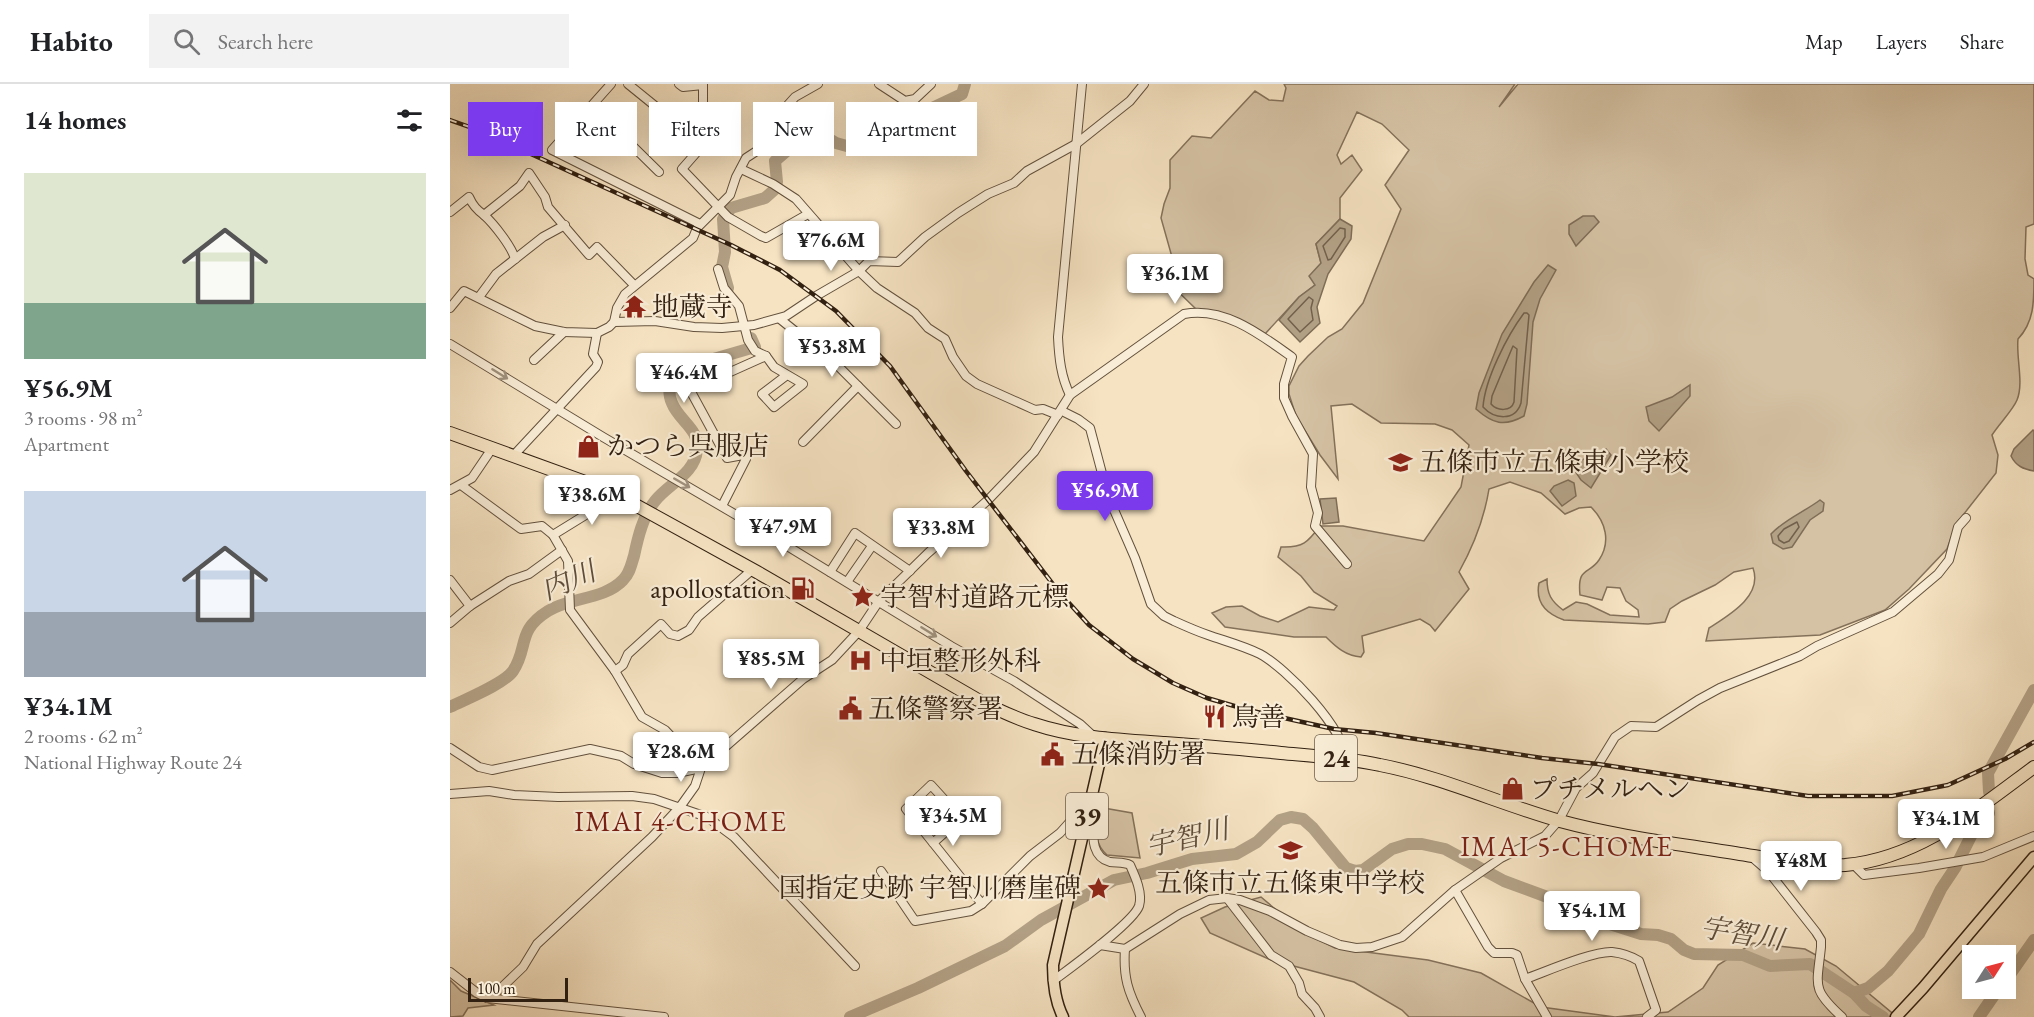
<!DOCTYPE html>
<html lang="en">
<head>
<meta charset="utf-8">
<style>
  body { margin:0; font-family:"EB Garamond","Noto Serif JP",serif; background:#f2f2f2; color:#202124; height:100vh; display:flex; flex-direction:column; font-size:22px; white-space:nowrap }
  * { box-sizing:border-box; margin:0 }
  p { font-size:20px; color:#757577 }
  .icon { flex:none; width:33px; height:33px; fill:none; stroke:currentColor; stroke-width:2; stroke-linecap:round; stroke-linejoin:round }
  .map { position:relative; flex:1; overflow:hidden }
  .sheet { display:flex; flex-direction:column; background:#fff; width:450px }
  .sheet>* { flex:none }
  .hud { position:absolute; left:18px; top:18px; width:570px; height:54px; display:flex; gap:12px }
  .needle { width:39px; rotate:54deg }
  .buttons { position:absolute; left:1512px; top:861px; display:grid; gap:12px }
  .buttons a { display:grid; place-items:center; width:54px; height:54px; border-radius:0px; background:#fff; box-shadow:0 6px 24px #0002; font-size:30px }
  .scale { position:absolute; left:18px; bottom:15px; width:100px; box-sizing:border-box; padding-left:6px; border:3px solid #322011; border-top:0; font-size:16px; line-height:21px; white-space:nowrap; color:#322011; -webkit-text-stroke:4px #f9edd7; paint-order:stroke }
  .price { position:absolute; translate:-50% -51px; padding:0 14px; border-radius:6px; background:#fff; color:#222; font-size:20px; line-height:39px; filter:drop-shadow(0 2px 3px #0008) }
  .price::after { content:''; position:absolute; left:50%; top:36px; width:18px; height:14px; margin-left:-9px; background:inherit; clip-path:polygon(0 0,100% 0,50% 100%) }
  .price.on { background:#7c3aed; color:#fff }
  ul { padding:0; list-style:none }
  li { display:grid; align-content:center; gap:12px; height:318px; padding:0 24px }
  li span { display:grid; place-items:center; height:186px; border-radius:0px; color:#555 }
  li>.icon { margin-inline-start:auto }
  span .icon { width:108px; height:108px; fill:#fffc; stroke-width:1 }
  li b { font-size:26px }
  h2 { display:flex; justify-content:space-between; align-items:center; height:72px; padding:0 24px; font-size:26px }
  .pill { padding:0 21px; border-radius:0px; background:#fff; box-shadow:0 6px 24px #0002; font-size:21px; line-height:54px }
  .pill.on { background:#7c3aed; color:#fff }
  header { display:flex; align-items:center; gap:36px; box-sizing:border-box; height:84px; padding:0 30px; background:#fff; border-bottom:2px solid #e0e0e0 }
  header strong { font-size:28px }
  nav { display:flex; gap:33px; margin-inline-start:auto; font-size:21px }
  .search { width:420px; height:54px; background:#f2f2f2; display:flex; align-items:center; gap:15px; box-sizing:border-box; padding:0 21px; border-radius:0px; color:#757577; font-size:22px }
  main { display:flex; flex:1; min-height:0 }
  .map>svg:first-child { display:block }
</style>
</head>
<body>
<header>
<strong>Habito</strong>
<div class="search"><svg class="icon" aria-label="search" viewBox="0 0 24 24"><circle cx="10" cy="10" r="6"/><path d="M15 15l6 6"/></svg>Search here</div>
<nav><a>Map</a><a>Layers</a><a>Share</a></nav>
</header>
<main>
<section class="sheet">
<h2>14 homes<svg class="icon" aria-label="filters" viewBox="0 0 24 24"><path d="M4 7h16M4 17h16"/><circle cx="9" cy="7" r="2"/><circle cx="15" cy="17" r="2"/></svg></h2>
<ul>
<li><span style="background:linear-gradient(#dfe7d0 70%,#7fa58c 0)"><svg class="icon" aria-label="home" viewBox="0 0 24 24"><path d="M3 11l9-7 9 7M6 9v11h12V9"/></svg></span><div><b>¥56.9M</b><p>3 rooms · 98 m²</p><p>Apartment</p></div></li>
<li><span style="background:linear-gradient(#c9d6e8 65%,#9aa5b1 0)"><svg class="icon" aria-label="home" viewBox="0 0 24 24"><path d="M3 11l9-7 9 7M6 9v11h12V9"/></svg></span><div><b>¥34.1M</b><p>2 rooms · 62 m²</p><p>National Highway Route 24</p></div></li>
</ul>
</section>
<div class="map">
<svg width="1584" height="933" viewBox="0 0 1584 933">
  <rect width="100%" height="100%" fill="#f6e3c2"/>
  <filter id="stains"><feTurbulence type="fractalNoise" baseFrequency=".00333" numOctaves="4"/><feColorMatrix values="0 0 0 0 .2 0 0 0 0 .09 0 0 0 0 .02 0 0 0 .5 -.17"/></filter>
  <radialGradient id="worn" r=".72"><stop offset=".6" stop-color="#630" stop-opacity="0"/><stop offset="1" stop-color="#630" stop-opacity=".3"/></radialGradient>
  <!-- green -->
  <g fill="#d5c2a4" stroke="#84715a" stroke-width="1.5">
    <path d="M834,0H1065L1049,23L1068,0H1584V140L1576,143L1575,175L1578,191L1584,195C1584,218 1584,238 1568,255C1566,274 1574,299 1567,316C1563,326 1549,340 1542,351L1548,371L1546,389L1506,440L1497,465L1459,505L1435,526L1370,551L1256,557L1259,544C1279,531 1313,512 1303,484L1284,488L1265,501L1232,517L1220,525L1215,538L1198,540L1114,536C1097,530 1085,519 1089,499L1097,495C1097,510 1101,517 1113,526L1126,518L1137,520L1160,531L1189,533L1188,526L1176,517L1170,504L1157,503L1152,516L1130,511C1127,482 1139,491 1149,476C1161,458 1156,438 1141,423L1129,424L1115,430L1091,409L1060,398L1039,405C1034,436 1024,461 1009,488L1019,505L985,547L980,541L970,535L912,552L914,568L911,573C896,572 886,563 876,553H844L775,543L762,529L776,523L792,522L810,532L828,538L859,523L884,526L887,522L864,508L851,492L828,473L831,463C853,464 858,458 870,442H893L974,457L1011,403L1019,361L1002,346L985,340L931,339L902,320L881,322L888,395L870,371L846,332L839,310V302L849,282L858,272L878,253L892,245L913,219L951,125L935,101L959,66L932,40L907,28L887,71L891,80L902,71L912,86L890,114V135L866,160L871,179L865,201L849,213L814,251L784,233L760,226L746,225L714,194L723,183L722,173L711,134L714,120L720,104V76L742,52L761,54L805,7L819,16L833,17L836,4Z"/>
    <path d="M648,723L682,729L690,774L657,771C642,758 647,742 648,723Z"/>
    <polygon points="811,813 851,847 885,864 978,876 1031,889 1091,923 1165,933 1218,928 1253,904 1268,881 1303,859 1355,865 1386,882 1447,933 959,933 952,926 904,898 821,876 760,849 751,834 775,823"/>
    <polygon points="0,896 11,907 44,921 18,924 13,932 0,933"/>
  </g>
  <!-- water -->
  <g fill="#b3a186" stroke="#7f6d57" stroke-width="1.5">
    <polygon points="1133,132 1144,132 1149,138 1126,162 1119,150 1119,141"/>
    <polygon points="890,135 902,142 901,155 878,190 867,223 870,239 850,258 829,236 849,213 865,201 859,192 871,179 866,160"/>
    <path d="M1098,181L1106,186L1090,215L1083,238L1077,320L1074,332C1054,343 1043,340 1026,325L1029,309L1052,250L1084,198Z"/>
    <polygon points="1240,301 1240,312 1209,347 1199,337 1196,323 1222,313"/>
    <path d="M1583,346L1584,347V387C1573,385 1566,382 1561,372L1564,365Z"/>
    <polygon points="1156,365 1161,371 1141,404 1131,396 1121,381"/>
    <polygon points="1118,396 1124,399 1126,412 1112,422 1100,407 1104,402"/>
    <polygon points="886,414 889,438 873,440 870,415"/>
    <path d="M1370,416L1374,419L1373,427L1360,436L1342,463L1333,465L1323,459L1321,450C1335,435 1354,428 1370,416Z"/>
  </g>
  <g fill="none" stroke-linecap="round" stroke-linejoin="round">
    <!-- shore -->
    <g stroke="#72604c" stroke-width="1.5">
      <polygon points="890,144 895,145 895,153 881,175 878,176 873,162"/>
      <polygon points="859,213 863,216 861,224 863,236 850,248 838,235"/>
      <path d="M1074,229H1077L1079,231L1071,319C1065,338 1044,335 1033,323C1035,295 1057,252 1074,229Z"/>
      <path d="M1063,262L1067,265L1064,318C1061,328 1047,327 1041,320L1042,312Z"/>
      <polygon points="1347,438 1349,443 1339,457 1334,459 1329,456 1328,452 1334,445"/>
    </g>
    <!-- river -->
    <g stroke="#b3a186" stroke-width="12">
      <polyline points="278,204 272,183 275,168 273,135 281,124 315,114 324,106 327,98 325,77 346,59 360,43 386,59 404,64 426,59 447,51 476,27 512,10 515,0"/>
      <path d="M0,623C16,615 54,600 63,587C79,563 66,547 98,527C120,513 154,516 173,496C180,489 181,481 184,472C188,453 193,432 205,417C218,400 245,390 247,366C250,345 229,337 222,319C219,313 219,304 220,297L226,289L236,283L305,263L301,254"/>
      <polyline points="1539,708 1538,689 1584,606"/>
      <polyline points="1556,896 1584,856"/>
      <polyline points="1404,909 1418,904 1438,887 1469,850 1491,805 1505,784 1524,746 1539,729"/>
      <polyline points="400,933 468,904 555,862 591,836 664,796 697,789 742,775 786,770 807,758 830,736 841,733 853,735 863,744 896,784 905,787 913,786 942,765 958,760 972,760 995,765 1054,797 1100,814 1135,832 1191,850 1208,851 1221,855 1234,866 1244,870 1293,871 1320,882 1360,880 1404,909 1416,922 1433,933"/>
      <polyline points="1529,933 1549,904"/>
    </g>
    <defs>
      <g id="minor">
        <polyline points="161,0 102,66 250,140"/>
        <polyline points="178,0 215,30"/>
        <polyline points="229,0 233,3 253,1"/>
        <polyline points="253,0 253,34 251,38 239,48 247,64 246,69 232,85 278,133 311,152 316,154 358,130"/>
        <polyline points="429,0 455,17 465,15 481,0"/>
        <polyline points="142,22 209,88"/>
        <polyline points="291,85 323,100 346,115 409,187 427,204 465,229 478,244 495,255 503,273 516,292 527,300 585,326 593,325 608,331"/>
        <path d="M0,128L19,113C23,122 27,126 34,131C44,140 62,163 65,175"/>
        <polyline points="34,131 70,102 79,89 95,113 98,123 139,171 147,163 184,201"/>
        <polyline points="268,185 274,204 289,222 298,256 305,267 316,272 324,283 353,300 324,323 312,310 337,291"/>
        <polyline points="29,213 46,190 93,153 115,141"/>
        <polyline points="0,224 14,207 85,242 114,248 147,249 159,243 164,238 167,224 175,210 243,154 247,144 280,111 286,93 296,74 319,59 336,23 345,13 368,0"/>
        <polyline points="330,235 386,280 446,340"/>
        <polyline points="164,238 205,237 244,243 272,244 304,241 336,232 366,212 409,187 419,177 448,178 475,153 508,129 538,110 564,99 577,87 626,60 680,17 694,0"/>
        <polyline points="0,260 153,353 293,435 501,562 564,597 630,640 643,652"/>
        <polyline points="84,276 114,248"/>
        <path d="M620,311C611,293 609,274 608,253L632,0"/>
        <path d="M612,327L628,335L640,344L658,412L685,474L701,520L714,532L724,537C735,542 746,547 758,551C775,557 794,562 810,570C836,584 895,644 895,675"/>
        <polyline points="353,358 408,302"/>
        <polyline points="64,371 146,283 148,278 143,270 147,249"/>
        <polyline points="11,401 71,445 92,442 103,451 118,477 120,526 165,587 173,581 178,570 211,540 220,550 228,552 239,546 248,533 302,486"/>
        <polyline points="0,406 22,394 43,363"/>
        <polyline points="272,422 296,375 293,371 277,374 240,306 316,272"/>
        <polyline points="103,451 137,430 160,407"/>
        <polyline points="380,488 405,449 460,487"/>
        <polyline points="0,496 20,522"/>
        <polyline points="397,498 422,462"/>
        <polyline points="0,539 20,522 59,497 79,490 112,466"/>
        <polyline points="165,587 192,633 215,646 251,684"/>
        <polyline points="0,664 29,683 42,686 140,665 171,672 184,680 212,689 227,689 251,684"/>
        <polyline points="0,710 39,707 64,711 108,713 182,712 204,715 257,733 284,753 405,882"/>
        <polyline points="483,759 511,734 481,701 456,725 532,820"/>
        <path d="M1303,774L1318,787L1366,848L1371,856V863C1367,902 1361,905 1392,933"/>
        <polyline points="1403,780 1414,791 1469,784 1533,773 1584,752"/>
        <polyline points="431,787 465,837 521,827 532,820 580,772 610,749 627,730 639,726"/>
        <polyline points="1005,806 1038,863 1044,869 1062,869 1067,871 1075,895"/>
        <polyline points="777,814 821,871 839,882 849,899 852,910 865,924 870,933"/>
        <polyline points="650,861 675,865 730,830 759,816 777,814 790,816 820,827 857,847 890,861 906,864 922,863 952,853 1005,806 1051,774 1095,752 1109,736 1126,704 1143,689 1165,653 1181,642 1206,643 1248,616 1270,604 1350,572 1367,562 1443,528 1488,490 1499,476 1508,443 1516,434"/>
        <path d="M675,865C673,893 678,908 691,933"/>
        <polyline points="0,888 27,909 37,914 214,933"/>
        <path d="M603,897C620,884 683,839 689,822C693,809 685,792 680,781C674,778 667,779 660,778C641,773 643,752 643,736L637,732"/>
        <path d="M37,914L50,905L73,883L87,860L202,753L230,723L245,702L251,684L353,595L382,576L409,547L429,517L478,469L538,416L584,368L620,311L734,230C774,222 811,251 842,273L834,300V314L842,332L863,370L861,403L868,429L865,442L897,480"/>
        <path d="M1097,933L1075,895C1095,888 1143,867 1162,868C1171,869 1181,872 1189,877L1206,926L1197,933"/>
      </g>
      <g id="major">
        <path d="M613,933C605,917 603,899 603,881L655,654"/>
        <polyline points="1446,933 1473,904 1584,773"/>
      </g>
      <path id="highway" d="M0,349L160,407L307,488L528,616C546,625 564,634 584,640C626,654 672,656 715,659C754,662 793,665 831,669C864,672 898,674 930,681C992,693 1050,720 1110,737C1169,753 1230,760 1290,770C1324,775 1360,783 1395,781C1468,775 1527,725 1584,683"/>
    </defs>
    <!-- minor casing -->
    <use href="#minor" stroke="#63513d" stroke-width="10"/>
    <!-- major casing -->
    <use href="#major" stroke="#322011" stroke-width="13"/>
    <!-- highway casing -->
    <use href="#highway" stroke="#322011" stroke-width="14"/>
    <!-- minor -->
    <use href="#minor" stroke="#f9edd7" stroke-width="8"/>
    <!-- major -->
    <use href="#major" stroke="#f6e3c2" stroke-width="10"/>
    <!-- highway -->
    <use href="#highway" stroke="#f6e3c2" stroke-width="12"/>
    <defs>
      <polyline id="rail" points="0,36 28,46 281,161 330,186 386,227 440,282 516,387 609,508 639,541 683,575 723,599 757,614 798,626 884,645 926,649 1092,674 1148,680 1358,712 1442,712 1498,701 1555,675 1584,658"/>
    </defs>
    <!-- rail casing -->
    <use href="#rail" stroke="#322011" stroke-width="4.5"/>
    <!-- rail -->
    <use href="#rail" stroke="#f9edd7" stroke-width="2" stroke-dasharray="7" stroke-linecap="butt"/>
  </g>
  <!-- one-way arrows -->
  <defs><path id="oneway-shaft" d="M-6 0H5M1.5-3L5.5 0L1.5 3" fill="none" stroke-width="1.6" stroke-linecap="round" stroke-linejoin="round" transform="scale(1.5)"/></defs>
  <g stroke="#9f917e">
    <use href="#oneway-shaft" transform="translate(50 290) rotate(32)"/>
    <use href="#oneway-shaft" transform="translate(232 399) rotate(30)"/>
    <use href="#oneway-shaft" transform="translate(479 548) rotate(32)"/>
  </g>
  <!-- icons -->
  <defs>
    <symbol id="temple-bare" viewBox="-9 -9 18 18"><path d="M0-6L5-2H3V0L6.5 2.5H4V6H1.5V3h-3V6H-4V2.5H-6.5L-3 0V-2H-5Z" fill="#8f2418" stroke="#f9edd7" stroke-width="2.5" paint-order="stroke"/></symbol>
    <symbol id="shop-bare" viewBox="-9 -9 18 18"><path d="M-5-2.5h2.3a2.7 3.5 0 0 1 5.4 0H5L5.5 6h-11ZM-1.5-2.5h3a1.5 2.3 0 0 0-3 0Z" fill="#8f2418" stroke="#f9edd7" stroke-width="2.5" paint-order="stroke"/></symbol>
    <symbol id="school-bare" viewBox="-9 -9 18 18"><path d="M0-5L7-2L0 1L-7-2ZM-4 1L0 2.5L4 1V4Q0 6-4 4Z" fill="#8f2418" stroke="#f9edd7" stroke-width="2.5" paint-order="stroke"/></symbol>
    <symbol id="fuel-bare" viewBox="-9 -9 18 18"><path d="M-5.5-6h7V0h2V4h1.3V-2.5L3-4.5l.8-.8L6-3V5H2.5V1h-1V6h-7ZM-4.2-4.7v3.2H.2V-4.7Z" fill="#8f2418" stroke="#f9edd7" stroke-width="2.5" paint-order="stroke"/></symbol>
    <symbol id="sight-bare" viewBox="-9 -9 18 18"><path d="M0-6L1.8-2.2L6-1.7L2.9 1.2L3.7 5.4L0 3.3L-3.7 5.4L-2.9 1.2L-6-1.7L-1.8-2.2Z" fill="#8f2418" stroke="#f9edd7" stroke-width="2.5" paint-order="stroke"/></symbol>
    <symbol id="hospital-bare" viewBox="-9 -9 18 18"><path d="M-5-5h3v3.5h4V-5h3V5h-3V1.5h-4V5h-3Z" fill="#8f2418" stroke="#f9edd7" stroke-width="2.5" paint-order="stroke"/></symbol>
    <symbol id="civic-bare" viewBox="-9 -9 18 18"><path d="M-.6-6.5H3V-4.5H.6V-3L4-1V1h2V6H-6V1h2V-1L-.6-3ZM-1.2 2.5V6h2.4V2.5Z" fill="#8f2418" stroke="#f9edd7" stroke-width="2.5" paint-order="stroke"/></symbol>
    <symbol id="restaurant-bare" viewBox="-9 -9 18 18"><path d="M-5-6h1v4h1v-4h1v4h1v-4h1v5L-1.5 .5V6h-2V.5L-5-1ZM5-6V6H3V1.5H1.5Q1.5-4 5-6Z" fill="#8f2418" stroke="#f9edd7" stroke-width="2.5" paint-order="stroke"/></symbol>
  </defs>
  <g fill-rule="evenodd">
    <use href="#temple-bare" x="168" y="206" width="33" height="33"/>
    <use href="#shop-bare" x="122" y="346" width="33" height="33"/>
    <use href="#school-bare" x="934" y="362" width="33" height="33"/>
    <use href="#fuel-bare" x="336" y="488" width="33" height="33"/>
    <use href="#sight-bare" x="396" y="496" width="33" height="33"/>
    <use href="#hospital-bare" x="394" y="560" width="33" height="33"/>
    <use href="#civic-bare" x="384" y="608" width="33" height="33"/>
    <use href="#restaurant-bare" x="748" y="616" width="33" height="33"/>
    <use href="#civic-bare" x="586" y="654" width="33" height="33"/>
    <use href="#shop-bare" x="1046" y="688" width="33" height="33"/>
    <use href="#school-bare" x="824" y="750" width="33" height="33"/>
    <use href="#sight-bare" x="632" y="788" width="33" height="33"/>
  </g>
  <g text-anchor="middle" stroke-width="4.5" stroke-linejoin="round" paint-order="stroke">
    <!-- shield labels -->
    <g fill="#f9edd7" stroke="#6e5e4c" stroke-width="1.5">
      <rect x="865" y="651" width="42" height="46" rx="4.5"/>
      <rect x="616" y="709" width="42" height="46" rx="4.5"/>
    </g>
    <g font-size="26" font-weight="bold" fill="#322011">
      <text x="886" y="683">24</text>
      <text x="637" y="741">39</text>
    </g>
    <!-- poi labels -->
    <g font-size="27" fill="#322011" stroke="#f9edd7" text-anchor="start">
      <text x="202" y="232">地蔵寺</text>
      <text x="157" y="371">かつら呉服店</text>
      <text x="969" y="387">五條市立五條東小学校</text>
      <text x="335" y="514" text-anchor="end">apollostation</text>
      <text x="430" y="522">宇智村道路元標</text>
      <text x="429" y="586">中垣整形外科</text>
      <text x="418" y="634">五條警察署</text>
      <text x="782" y="642">鳥善</text>
      <text x="621" y="679">五條消防署</text>
      <text x="1080" y="714">プチメルヘン</text>
      <text x="840" y="808" text-anchor="middle">五條市立五條東中学校</text>
      <text x="631" y="813" text-anchor="end">国指定史跡 宇智川磨崖碑</text>
    </g>
    <!-- water labels -->
    <g font-size="28" font-style="italic" fill="#5f4d3a" stroke="#f9edd7">
      <text transform="translate(118 496) rotate(-23)" y="10">内川</text>
      <text transform="translate(737 753) rotate(-13)" y="10">宇智川</text>
      <text transform="translate(1292 849) rotate(9)" y="10">宇智川</text>
    </g>
    <!-- neighbourhood labels -->
    <g font-size="28" letter-spacing="1.5" fill="#7a1f14" stroke="#f9edd7">
      <text x="231" y="747">IMAI 4-CHOME</text>
      <text x="1117" y="772">IMAI 5-CHOME</text>
    </g>
  </g>
  <rect width="100%" height="100%" filter="url(#stains)"/>
  <rect width="100%" height="100%" fill="url(#worn)"/>
</svg>
<div class="buttons">
<a><svg class="needle" viewBox="-14 -14 28 28"><path d="M0-13l5 13h-10z" fill="#e53935"/><path d="M0 13l5-13h-10z" fill="#757577"/></svg></a>
</div>
<div class="scale">100 m</div>
<b class="price" style="left:381px;top:188px">¥76.6M</b>
<b class="price" style="left:725px;top:221px">¥36.1M</b>
<b class="price" style="left:382px;top:294px">¥53.8M</b>
<b class="price" style="left:234px;top:320px">¥46.4M</b>
<b class="price on" style="left:655px;top:438px">¥56.9M</b>
<b class="price" style="left:142px;top:442px">¥38.6M</b>
<b class="price" style="left:333px;top:474px">¥47.9M</b>
<b class="price" style="left:491px;top:475px">¥33.8M</b>
<b class="price" style="left:321px;top:606px">¥85.5M</b>
<b class="price" style="left:231px;top:699px">¥28.6M</b>
<b class="price" style="left:503px;top:763px">¥34.5M</b>
<b class="price" style="left:1496px;top:766px">¥34.1M</b>
<b class="price" style="left:1351px;top:808px">¥48M</b>
<b class="price" style="left:1142px;top:858px">¥54.1M</b>
<div class="hud">
<a class="pill on">Buy</a>
<a class="pill">Rent</a>
<a class="pill">Filters</a>
<a class="pill">New</a>
<a class="pill">Apartment</a>
</div>
</div>
</main>
</body>
</html>
